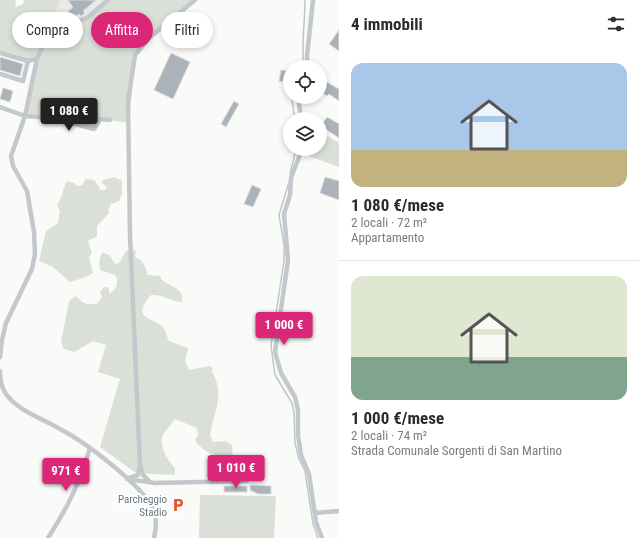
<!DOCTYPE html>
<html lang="it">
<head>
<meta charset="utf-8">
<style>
  body { margin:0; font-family:"Roboto Condensed",sans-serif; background:#f2f2f3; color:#2b2b33; height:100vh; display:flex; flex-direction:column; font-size:15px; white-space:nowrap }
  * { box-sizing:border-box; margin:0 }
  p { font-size:13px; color:#7c7c81 }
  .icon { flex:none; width:22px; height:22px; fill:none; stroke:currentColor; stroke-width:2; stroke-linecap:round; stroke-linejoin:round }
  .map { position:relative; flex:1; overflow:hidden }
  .side { display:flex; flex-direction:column; background:#fff; width:300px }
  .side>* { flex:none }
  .top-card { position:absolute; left:12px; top:12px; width:267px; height:36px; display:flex; gap:8px }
  .tools { position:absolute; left:283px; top:60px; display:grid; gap:8px }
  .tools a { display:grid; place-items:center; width:44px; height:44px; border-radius:50%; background:#fff; box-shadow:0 2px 6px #0003; font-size:20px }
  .price { position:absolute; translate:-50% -34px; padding:0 9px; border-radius:4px; background:#db2777; color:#fff; font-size:13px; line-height:26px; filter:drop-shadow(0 1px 2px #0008) }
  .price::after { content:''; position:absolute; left:50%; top:24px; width:12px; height:9px; margin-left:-6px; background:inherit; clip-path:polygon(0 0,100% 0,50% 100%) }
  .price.active { background:#222; color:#fff }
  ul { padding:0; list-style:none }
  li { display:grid; align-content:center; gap:8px; height:212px; padding:0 12px }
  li+li { border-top:1px solid #e1e1e2 }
  li span { display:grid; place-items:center; height:124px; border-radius:12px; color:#555 }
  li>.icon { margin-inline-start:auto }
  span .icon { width:72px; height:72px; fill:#fffc; stroke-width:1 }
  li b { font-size:17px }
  h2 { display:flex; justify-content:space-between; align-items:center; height:48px; padding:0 12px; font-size:17px }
  .chip { padding:0 14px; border-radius:18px; background:#fff; box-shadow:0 2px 6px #0003; font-size:14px; line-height:36px }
  .chip.active { background:#db2777; color:#fff }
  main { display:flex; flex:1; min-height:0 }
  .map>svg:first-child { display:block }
</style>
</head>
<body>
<main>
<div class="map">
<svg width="339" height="538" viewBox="0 0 339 538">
  <rect width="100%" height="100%" fill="#fafaf8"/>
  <!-- built -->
  <polygon fill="#e8e9e9" points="24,0 108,0 94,13 64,26"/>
  <!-- green -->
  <g fill="#dadfd7">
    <polygon points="0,0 16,0 15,7 23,4 24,0 60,0 55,15 64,26 87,18 108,0 195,0 163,25 135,55 129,123 100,119 94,129 52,118 25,116 37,59 28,61 0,53"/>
    <polygon points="320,131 339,143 339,167 300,153 302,149 320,149"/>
    <path d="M114,177L122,181V194L119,201L111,204L108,210L109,213L97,226V236L88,241L92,253L89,257L93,273L86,277L70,282L53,267L39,261L46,231L58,223L60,211L57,205C63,197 62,190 67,181L74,183L77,186L82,185L86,179L94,180L101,190H105L107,187L102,183L103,180Z"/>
    <path d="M133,249L136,251L135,257C144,260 145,267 148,275L160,276L162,280C171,287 185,289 182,302C176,303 163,294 151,295C128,321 157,317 164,329C166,333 167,337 169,341L188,348L185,361L189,370L210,366L213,369L212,372C226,396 213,412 210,436L213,442L225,441L232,445L233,458L227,461L221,455C210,455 201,449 195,440L198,435L197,428L175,419C172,423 164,432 162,437C160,448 168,461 175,468V475L136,473L100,447L120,379L98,372L106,345L93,341L74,352L64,349L61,342L69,301L76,296C83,304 88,306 98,303L102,297L100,292L104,287H108L110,294C116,289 120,282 115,275L100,270C99,264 99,257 103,252L110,256L115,264L119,263L126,251Z"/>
    <polygon points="200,495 276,496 274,538 199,538"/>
  </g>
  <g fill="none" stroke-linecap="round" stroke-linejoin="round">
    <!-- stream -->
    <g stroke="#bbc7cb" stroke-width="1.5">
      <path d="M304,67C301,45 305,23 305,0"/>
      <polyline points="294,97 292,101 295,119"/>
      <polyline points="290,174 296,149"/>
      <polyline points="289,182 279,215 284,245 284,261 271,346 275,375 292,403 294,413 295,443 299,459 305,471 313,524 318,538"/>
    </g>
  </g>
  <!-- building -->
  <g fill="#aab3b9" stroke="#dcdcda">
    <polygon points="68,0 96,0 83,11 85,13 81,16 79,14 68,20 64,15 73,7"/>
    <polygon points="339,30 339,51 329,44"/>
    <polygon points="171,53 190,62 173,99 154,90"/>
    <polygon points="0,57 23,64 20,76 0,70"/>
    <polygon points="281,70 290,71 290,83 279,81"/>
    <polygon points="323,80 339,89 339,101 329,94 327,96 320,91 320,84"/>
    <polygon points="3,88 13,91 10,102 0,99"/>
    <polygon points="234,101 239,104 226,127 221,124"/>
    <polygon points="327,117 339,124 339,138 321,126"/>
    <polygon points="325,177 339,181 339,200 320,193"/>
    <polygon points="252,185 261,189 253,207 244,204"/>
    <polygon points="250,485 271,486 271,494 258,494 250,490"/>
    <rect x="224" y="486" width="23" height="6"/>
  </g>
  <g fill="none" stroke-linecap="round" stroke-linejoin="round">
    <!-- minor -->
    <g stroke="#c3c8cc" stroke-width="4.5">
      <polyline points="0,53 28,61 37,59"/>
      <polyline points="307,67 307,56 313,0"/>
      <polyline points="0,74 23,81 28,61"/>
      <polyline points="300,97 299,103 301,119"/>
      <polyline points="0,107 25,116 52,118 94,129 100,119 110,120"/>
      <polyline points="302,149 291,178 290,195 284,214 288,260 275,352 281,373 295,397 298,410 298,435 301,455 309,474 316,522 322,538"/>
      <polyline points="0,357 2,340 6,323 32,269 35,254 34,232 27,191 13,166 11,156 25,116 37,59 47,36 55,28 87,18 108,0"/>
      <path d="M0,371C0,380 1,387 6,394C17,410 43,419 60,429C85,442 144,486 154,511C157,519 156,529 154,538"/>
      <polyline points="129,478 138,475 140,466"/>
      <polyline points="127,479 155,483 247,481"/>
      <polyline points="150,482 143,475 140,466 130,235 128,102 135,55 149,38 195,0"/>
      <polyline points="315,513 339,511"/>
      <path d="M48,538C67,508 80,483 90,448"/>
    </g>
  </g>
  <!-- icons -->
  <defs>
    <symbol id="parking-bare" viewBox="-9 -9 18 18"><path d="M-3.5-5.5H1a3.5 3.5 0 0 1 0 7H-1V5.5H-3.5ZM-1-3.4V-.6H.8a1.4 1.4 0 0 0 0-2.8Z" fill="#e4572e" stroke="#fff" stroke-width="2.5" paint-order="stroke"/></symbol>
  </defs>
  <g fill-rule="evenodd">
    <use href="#parking-bare" x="168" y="495" width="20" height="20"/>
  </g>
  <g text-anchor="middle" stroke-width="4" stroke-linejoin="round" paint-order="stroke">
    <!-- poi labels -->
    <g font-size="11" fill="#657683" stroke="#fff" text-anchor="end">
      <text x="167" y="503">Parcheggio<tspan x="167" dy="13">Stadio</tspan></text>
    </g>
  </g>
</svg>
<div class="tools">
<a><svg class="icon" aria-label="locate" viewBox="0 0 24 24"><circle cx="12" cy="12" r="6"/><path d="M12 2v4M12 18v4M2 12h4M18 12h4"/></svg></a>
<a><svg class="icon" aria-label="layers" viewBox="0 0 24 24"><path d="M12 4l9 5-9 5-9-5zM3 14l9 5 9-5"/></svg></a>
</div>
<b class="price active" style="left:69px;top:132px">1 080 €</b>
<b class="price" style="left:284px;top:346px">1 000 €</b>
<b class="price" style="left:236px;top:489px">1 010 €</b>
<b class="price" style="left:66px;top:492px">971 €</b>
<div class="top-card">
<a class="chip">Compra</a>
<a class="chip active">Affitta</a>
<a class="chip">Filtri</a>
</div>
</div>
<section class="side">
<h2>4 immobili<svg class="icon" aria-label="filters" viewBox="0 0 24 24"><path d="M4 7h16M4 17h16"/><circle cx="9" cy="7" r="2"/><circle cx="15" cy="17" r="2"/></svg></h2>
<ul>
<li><span style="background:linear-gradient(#a9c7e8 70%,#c2b280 0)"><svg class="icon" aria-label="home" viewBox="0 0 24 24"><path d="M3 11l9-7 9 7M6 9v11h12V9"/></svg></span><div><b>1 080 €/mese</b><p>2 locali · 72 m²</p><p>Appartamento</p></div></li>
<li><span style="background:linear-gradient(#dfe7d0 65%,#7fa58c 0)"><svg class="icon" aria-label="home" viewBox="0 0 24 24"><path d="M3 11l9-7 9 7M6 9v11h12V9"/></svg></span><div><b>1 000 €/mese</b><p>2 locali · 74 m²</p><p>Strada Comunale Sorgenti di San Martino</p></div></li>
</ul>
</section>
</main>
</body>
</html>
